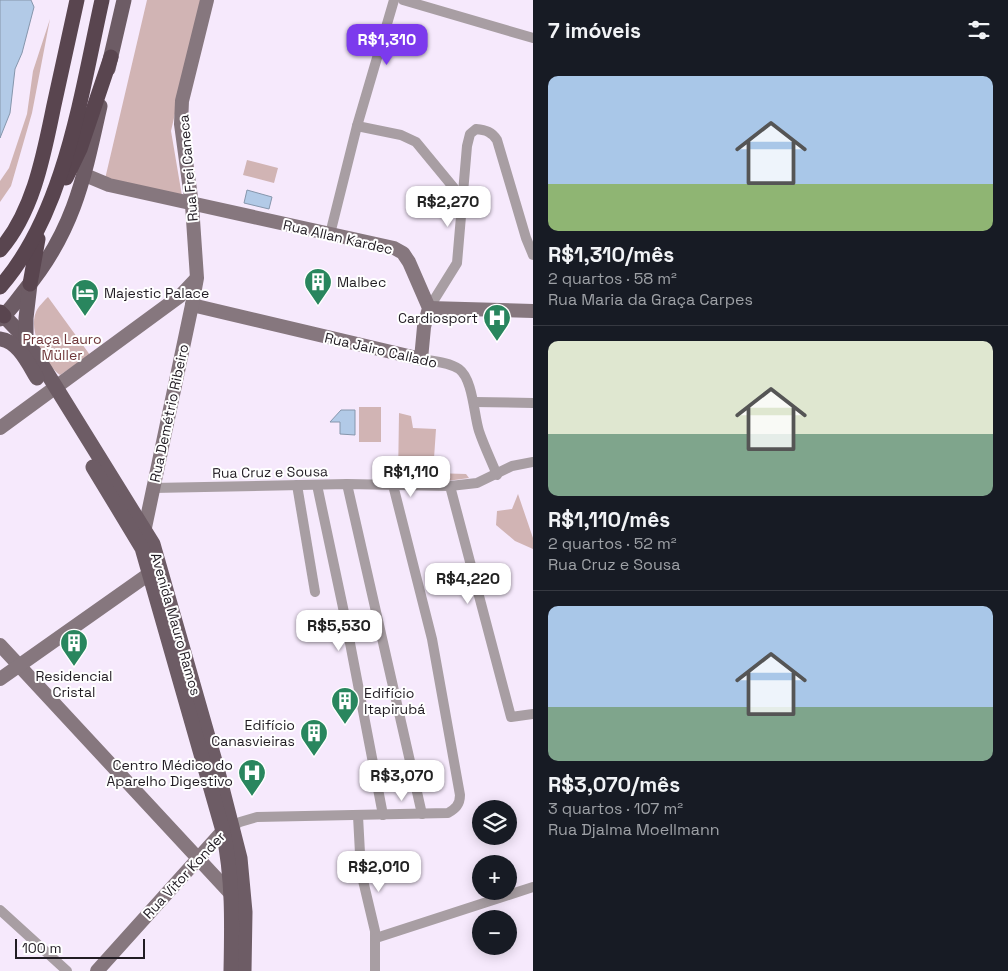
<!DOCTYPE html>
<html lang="pt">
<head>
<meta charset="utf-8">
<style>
  body { margin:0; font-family:"Space Grotesk",sans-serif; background:#20242c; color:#f1f3f6; height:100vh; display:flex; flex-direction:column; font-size:19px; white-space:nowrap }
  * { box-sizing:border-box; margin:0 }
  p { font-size:16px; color:#9ea1a6 }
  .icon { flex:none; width:28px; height:28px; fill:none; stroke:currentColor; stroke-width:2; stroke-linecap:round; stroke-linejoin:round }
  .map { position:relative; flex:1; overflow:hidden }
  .details { display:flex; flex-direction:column; background:#171b24; width:475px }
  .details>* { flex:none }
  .buttons { position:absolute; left:472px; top:800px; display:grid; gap:10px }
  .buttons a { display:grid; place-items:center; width:45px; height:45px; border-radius:50%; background:#171b24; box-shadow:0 2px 12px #0003; font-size:25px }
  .scale { position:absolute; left:15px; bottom:12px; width:130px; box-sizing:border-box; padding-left:5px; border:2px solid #211c23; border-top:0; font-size:14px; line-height:18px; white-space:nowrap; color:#211c23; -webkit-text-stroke:4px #fff; paint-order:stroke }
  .price { position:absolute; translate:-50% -42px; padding:0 11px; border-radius:10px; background:#fff; color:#222; font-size:16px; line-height:32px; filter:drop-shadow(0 1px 2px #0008) }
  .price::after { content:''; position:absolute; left:50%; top:30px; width:15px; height:11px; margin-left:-8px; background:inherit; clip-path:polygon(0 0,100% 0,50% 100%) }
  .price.active { background:#7c3aed; color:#fff }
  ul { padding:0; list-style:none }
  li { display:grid; align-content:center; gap:10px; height:265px; padding:0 15px }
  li+li { border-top:1px solid #363941 }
  li span { display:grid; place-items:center; height:155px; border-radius:10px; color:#555 }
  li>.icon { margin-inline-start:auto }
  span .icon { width:90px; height:90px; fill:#fffc; stroke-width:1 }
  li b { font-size:21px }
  h2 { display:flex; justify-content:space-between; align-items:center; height:60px; padding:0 15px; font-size:21px }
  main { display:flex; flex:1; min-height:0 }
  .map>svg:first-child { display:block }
</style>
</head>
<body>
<main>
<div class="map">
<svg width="533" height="971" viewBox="0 0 533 971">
  <rect width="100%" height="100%" fill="#f6e9fc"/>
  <!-- green -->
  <g fill="#d1b4b4">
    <polygon points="147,0 201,0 171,131 182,196 105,179"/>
    <polygon points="50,19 32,113 11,186 0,202 0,181 9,168 27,114 33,71"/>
    <polygon points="247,160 278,168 274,183 243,175"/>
    <path d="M48,297L90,355L60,375C45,364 28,330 36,312C38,307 44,301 48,297Z"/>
    <rect x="359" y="407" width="22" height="35"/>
    <polygon points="399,413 411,416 413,428 436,429 433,473 466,474 469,478 447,481 398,480"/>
    <polygon points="518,494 533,538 533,549 515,541 496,525 497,511 512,509"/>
  </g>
  <!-- water -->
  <g fill="#b2cae7" stroke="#8696ac">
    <polygon points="0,0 31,0 34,7 22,53 15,69 10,113 0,138"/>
    <polygon points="247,190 272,197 269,209 244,203"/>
    <polygon points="341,410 355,410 355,435 340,434 340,422 330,422"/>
  </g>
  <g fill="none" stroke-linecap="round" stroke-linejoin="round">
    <!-- street -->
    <g stroke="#a89ea3" stroke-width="10">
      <polyline points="403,0 533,38"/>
      <polyline points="357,126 394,0"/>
      <polyline points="330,234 357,126 401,135 416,142 463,199"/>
      <path d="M429,308L457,263L467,146L470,134L476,129C486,130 492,132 497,140L526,238L533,255"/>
      <path d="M421,359C432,361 449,362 459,369C473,379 474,416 479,431C484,446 491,460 497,475"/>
      <polyline points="474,402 533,403"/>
      <polyline points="347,484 422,814"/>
      <polyline points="297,485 315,592"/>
      <polyline points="317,485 345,617 383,815"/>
      <polyline points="450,486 511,717 533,714"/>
      <polyline points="153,488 347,484 450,486 477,483 512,466 533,462"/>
      <polyline points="358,816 361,872 375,931 375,971"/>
      <path d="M233,826L240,822L257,817L448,813C455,809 460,805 460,795L432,639L393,485"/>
      <polyline points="0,910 67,971"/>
      <polyline points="376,938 533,887"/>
    </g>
    <!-- secondary -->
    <g stroke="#86777e" stroke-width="14">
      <polyline points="85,175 109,185 394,248 403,253 409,262 429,308 424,327 421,359 192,305"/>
      <polyline points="429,308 533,311"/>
      <polyline points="0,428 180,296 196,279"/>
      <polyline points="143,537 192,305 197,278 192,205 181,124 182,101 207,0"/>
      <polyline points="0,645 232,895"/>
      <polyline points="0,679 149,574"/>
      <polyline points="97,971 223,831 230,827"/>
    </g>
    <!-- primary -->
    <g stroke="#6d5c65" stroke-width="15">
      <polyline points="108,69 124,0"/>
      <polyline points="4,316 26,339 153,544 217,768 240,858 245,912 244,971"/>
      <path d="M0,319C10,311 17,300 25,290C74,231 84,178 100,106"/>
      <path d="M0,339C18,341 28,363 37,378"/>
      <polyline points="26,339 26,318 30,284"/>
      <path d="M93,467L142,548L223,831C233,878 232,924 231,971"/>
    </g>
    <!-- highway -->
    <g stroke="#59454f" stroke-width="15">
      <polyline points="66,178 80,149 111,57"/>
      <path d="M0,250C34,211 44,153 54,105C62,70 69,35 77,0"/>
      <polyline points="30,284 38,239"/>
      <path d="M0,287C65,213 81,94 102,0"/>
      <polyline points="0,312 4,316"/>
    </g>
  </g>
  <!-- icons -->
  <defs>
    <symbol id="building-pin" viewBox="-11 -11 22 30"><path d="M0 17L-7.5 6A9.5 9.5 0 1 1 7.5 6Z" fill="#29865e" stroke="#fff"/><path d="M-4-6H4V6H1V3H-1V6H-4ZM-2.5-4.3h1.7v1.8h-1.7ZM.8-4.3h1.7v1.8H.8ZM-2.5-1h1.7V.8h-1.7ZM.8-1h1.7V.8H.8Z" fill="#fff"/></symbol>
    <symbol id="hotel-pin" viewBox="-11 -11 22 30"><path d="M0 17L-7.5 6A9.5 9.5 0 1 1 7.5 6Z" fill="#29865e" stroke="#fff"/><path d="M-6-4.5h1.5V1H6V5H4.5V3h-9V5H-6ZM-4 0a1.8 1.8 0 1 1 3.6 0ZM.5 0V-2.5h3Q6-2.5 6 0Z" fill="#fff"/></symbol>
    <symbol id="hospital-pin" viewBox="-11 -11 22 30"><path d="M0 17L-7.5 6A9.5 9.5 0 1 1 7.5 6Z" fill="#29865e" stroke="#fff"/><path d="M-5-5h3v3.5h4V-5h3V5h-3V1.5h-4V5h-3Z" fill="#fff"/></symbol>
  </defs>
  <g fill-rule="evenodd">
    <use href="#building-pin" x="302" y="266" width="32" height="43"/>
    <use href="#hotel-pin" x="69" y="277" width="32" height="43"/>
    <use href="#hospital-pin" x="481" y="302" width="32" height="43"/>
    <use href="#building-pin" x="58" y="627" width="32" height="43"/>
    <use href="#building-pin" x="329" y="685" width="32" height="43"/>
    <use href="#building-pin" x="298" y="717" width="32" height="43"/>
    <use href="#hospital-pin" x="236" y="757" width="32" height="43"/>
  </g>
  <g text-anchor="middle" stroke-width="4" stroke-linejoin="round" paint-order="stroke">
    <!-- street labels -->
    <g font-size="14" fill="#211c23" stroke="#fff">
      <text transform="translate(188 168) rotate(-95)" y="5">Rua Frei Caneca</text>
      <text transform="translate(338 237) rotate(13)" y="5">Rua Allan Kardec</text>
      <text transform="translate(381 350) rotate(13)" y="5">Rua Jairo Callado</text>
      <text transform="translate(169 413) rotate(-78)" y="5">Rua Demétrio Ribeiro</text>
      <text transform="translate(270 472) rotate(-1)" y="5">Rua Cruz e Sousa</text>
      <text transform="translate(176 624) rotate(74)" y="5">Avenida Mauro Ramos</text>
      <text transform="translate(184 875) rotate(-47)" y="5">Rua Vitor Konder</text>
    </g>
    <!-- poi labels -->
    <g font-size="14" fill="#211c23" stroke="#fff" text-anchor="start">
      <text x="337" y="287">Malbec</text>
      <text x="104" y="298">Majestic Palace</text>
      <text x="478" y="323" text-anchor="end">Cardiosport</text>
      <text x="74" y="681" text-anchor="middle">Residencial<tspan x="74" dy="16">Cristal</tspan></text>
      <text x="364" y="698">Edifício<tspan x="364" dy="16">Itapirubá</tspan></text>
      <text x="295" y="730" text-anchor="end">Edifício<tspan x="295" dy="16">Canasvieiras</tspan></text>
      <text x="233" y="770" text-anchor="end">Centro Médico do<tspan x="233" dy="16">Aparelho Digestivo</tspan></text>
    </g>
    <!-- park labels -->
    <g font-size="14" fill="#70383b" stroke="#fff">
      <text x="62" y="344">Praça Lauro<tspan x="62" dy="16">Müller</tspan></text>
    </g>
  </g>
</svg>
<div class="buttons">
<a><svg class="icon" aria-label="layers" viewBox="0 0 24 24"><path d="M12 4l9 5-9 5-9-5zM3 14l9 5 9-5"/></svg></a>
<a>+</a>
<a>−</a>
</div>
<div class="scale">100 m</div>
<b class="price active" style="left:387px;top:66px">R$1,310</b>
<b class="price" style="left:448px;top:228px">R$2,270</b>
<b class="price" style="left:411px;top:498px">R$1,110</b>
<b class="price" style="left:468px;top:605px">R$4,220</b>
<b class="price" style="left:339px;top:652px">R$5,530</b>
<b class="price" style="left:402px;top:802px">R$3,070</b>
<b class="price" style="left:379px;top:893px">R$2,010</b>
</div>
<section class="details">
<h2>7 imóveis<svg class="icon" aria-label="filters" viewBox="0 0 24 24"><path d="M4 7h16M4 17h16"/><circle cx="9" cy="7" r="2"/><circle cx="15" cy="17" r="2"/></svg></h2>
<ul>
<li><span style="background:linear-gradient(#a9c7e8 70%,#8fb573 0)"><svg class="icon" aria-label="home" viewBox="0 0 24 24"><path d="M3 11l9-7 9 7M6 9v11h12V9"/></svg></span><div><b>R$1,310/mês</b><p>2 quartos · 58 m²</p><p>Rua Maria da Graça Carpes</p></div></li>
<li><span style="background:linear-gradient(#dfe7d0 60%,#7fa58c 0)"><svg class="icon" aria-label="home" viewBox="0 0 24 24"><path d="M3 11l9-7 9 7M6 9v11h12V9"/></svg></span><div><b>R$1,110/mês</b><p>2 quartos · 52 m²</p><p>Rua Cruz e Sousa</p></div></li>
<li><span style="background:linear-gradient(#a9c7e8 65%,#7fa58c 0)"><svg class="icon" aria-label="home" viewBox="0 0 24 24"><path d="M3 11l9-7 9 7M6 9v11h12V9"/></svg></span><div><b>R$3,070/mês</b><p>3 quartos · 107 m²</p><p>Rua Djalma Moellmann</p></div></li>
</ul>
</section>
</main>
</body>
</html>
